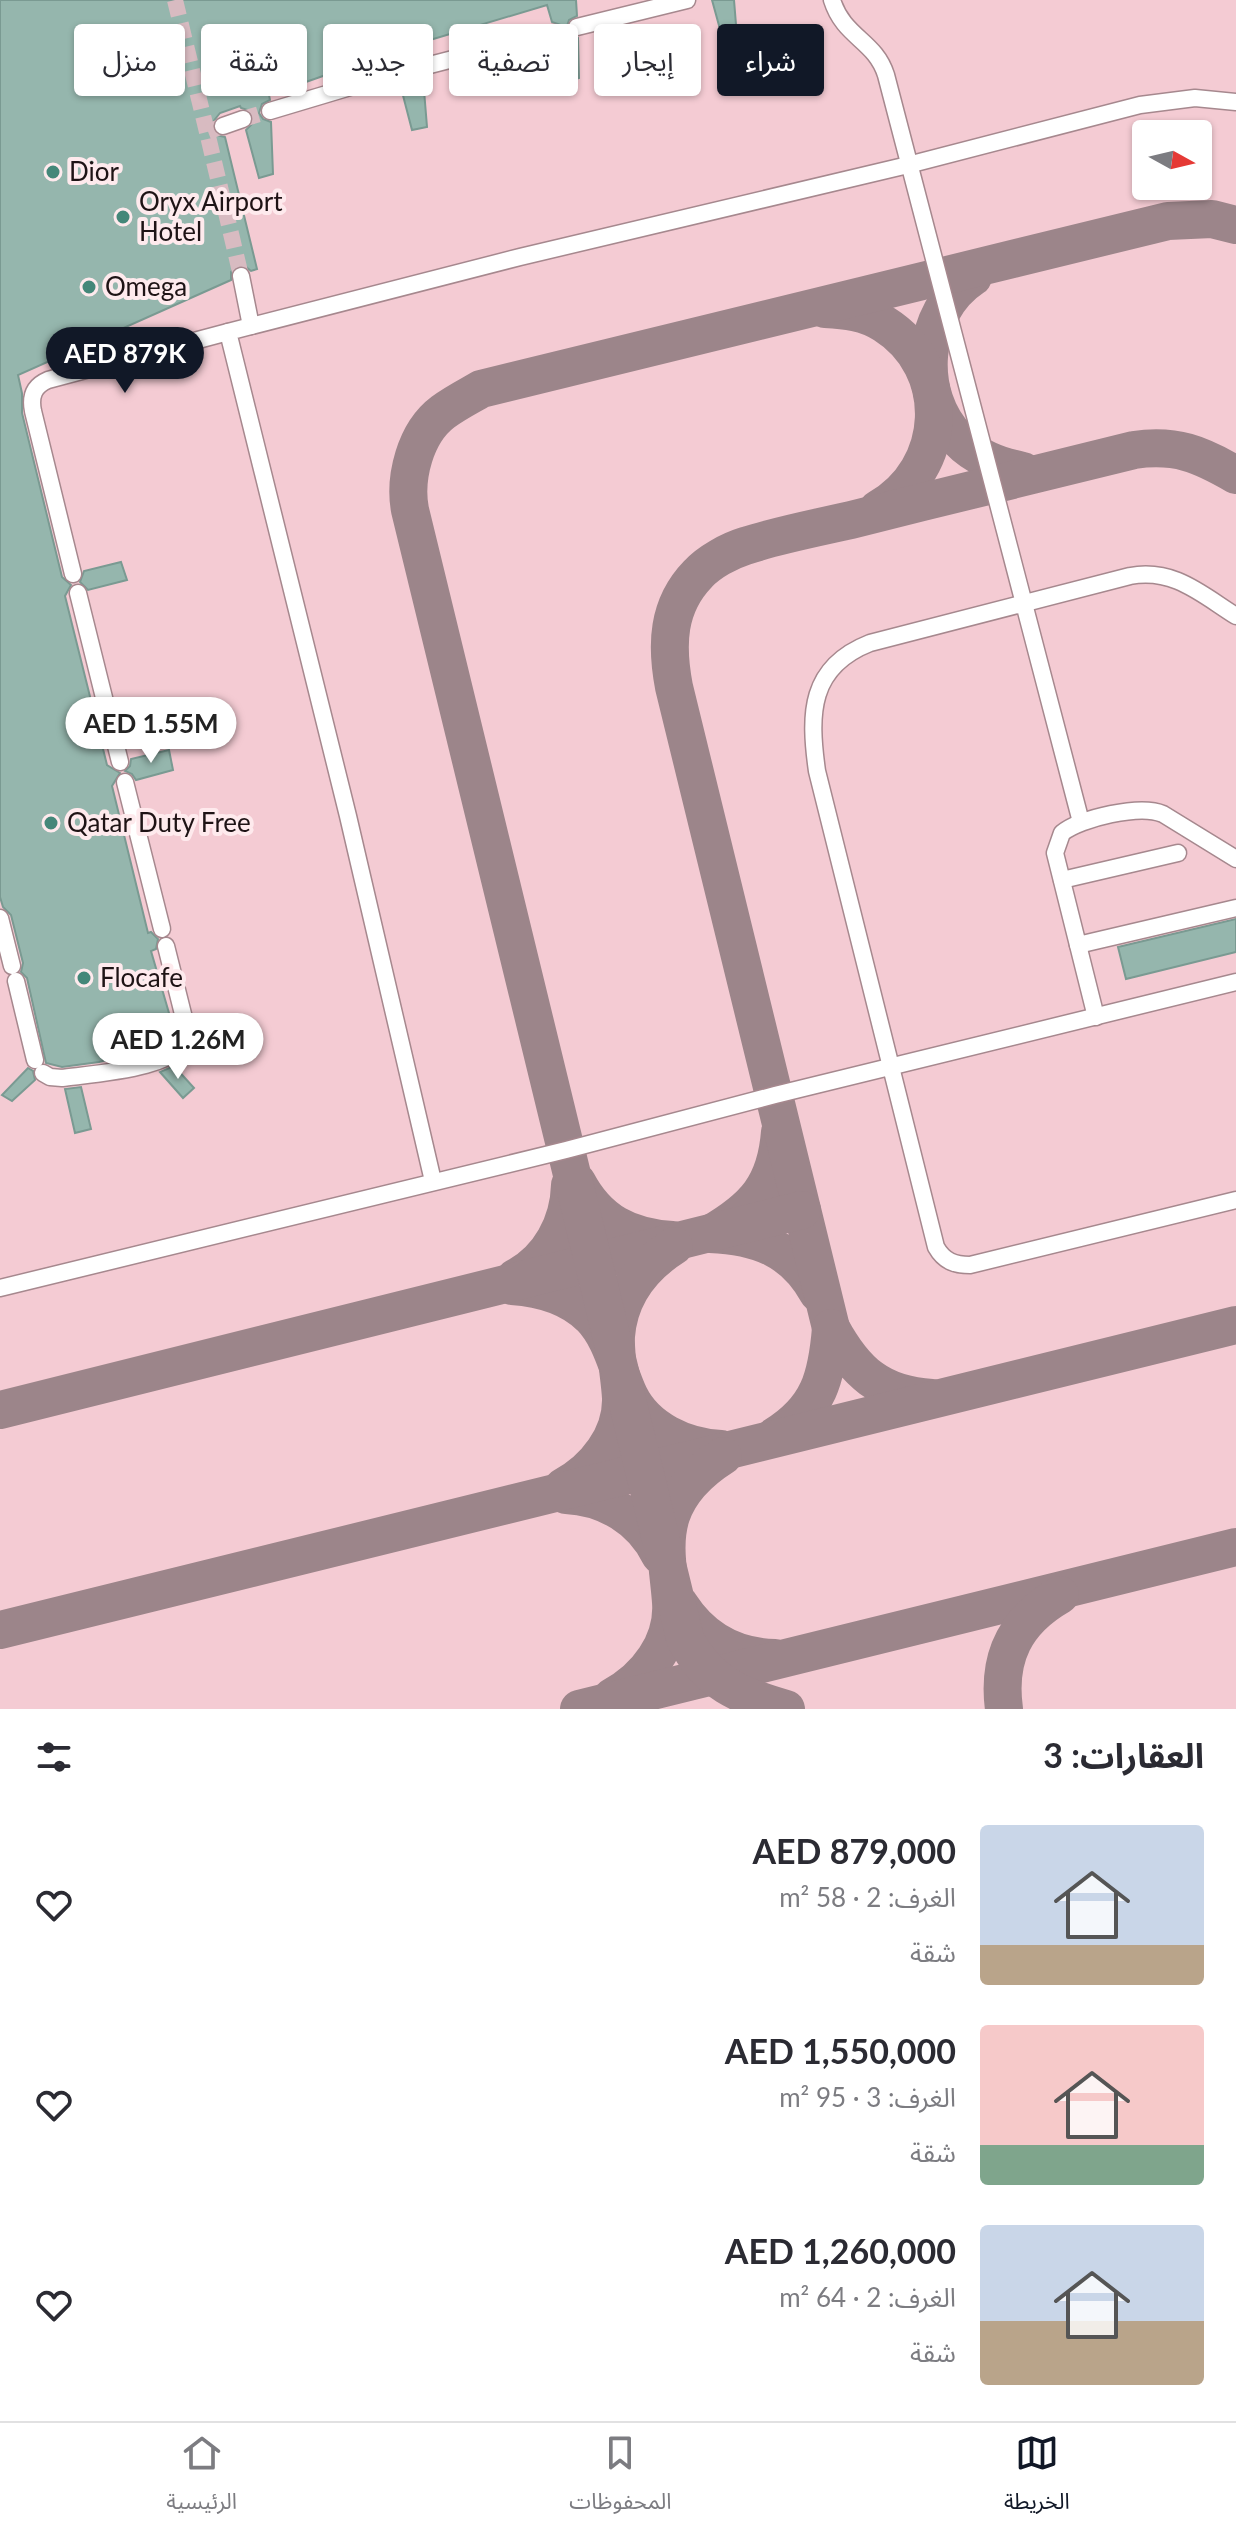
<!DOCTYPE html>
<html lang="ar">
<head>
<meta charset="utf-8">
<style>
  body { margin:0; font-family:Lato,"Noto Sans Arabic",sans-serif; background:#f7f7f7; color:#2b2b33; direction:rtl; height:100vh; display:flex; flex-direction:column; font-size:30px; white-space:nowrap }
  * { box-sizing:border-box; margin:0 }
  p { font-size:26px; color:#7c7c81 }
  .icon { flex:none; width:44px; height:44px; fill:none; stroke:currentColor; stroke-width:2; stroke-linecap:round; stroke-linejoin:round }
  .map { position:relative; height:1709px; overflow:hidden; direction:ltr }
  .drawer { display:flex; flex-direction:column; background:#fff; flex:1 }
  .drawer>* { flex:none }
  .guide { position:absolute; left:24px; top:24px; width:800px; height:72px; direction:rtl; display:flex; gap:16px }
  .needle { width:52px; rotate:98deg }
  .fabs { position:absolute; left:1132px; top:120px; display:grid; gap:16px }
  .fabs a { display:grid; place-items:center; width:80px; height:80px; border-radius:8px; background:#fff; box-shadow:0 2px 6px #0004; font-size:40px }
  .price { position:absolute; translate:-50% -68px; padding:0 18px; border-radius:28px; background:#fff; color:#222; font-size:26px; line-height:52px; filter:drop-shadow(0 2px 4px #0008) }
  .price::after { content:''; position:absolute; left:50%; top:48px; width:24px; height:18px; margin-left:-12px; background:inherit; clip-path:polygon(0 0,100% 0,50% 100%) }
  .price.on { background:#111827; color:#fff }
  ul { padding:0; list-style:none }
  li { display:flex; align-items:center; gap:24px; height:200px; padding:0 32px }
  li span { display:grid; place-items:center; flex:none; width:224px; height:160px; border-radius:8px; color:#555 }
  li>.icon { margin-inline-start:auto }
  span .icon { width:96px; height:96px; fill:#fffc; stroke-width:1 }
  li b { font-size:34px }
  h2 { display:flex; justify-content:space-between; align-items:center; height:96px; padding:0 32px; font-size:34px }
  .chip { padding:0 28px; border-radius:8px; background:#fff; box-shadow:0 2px 6px #0004; font-size:28px; line-height:72px }
  .chip.on { background:#111827; color:#fff }
  .tab-bar { display:flex; justify-content:space-around; align-items:center; height:112px; border-top:2px solid #e1e1e2; background:#fff; font-size:22px; color:#7c7c81 }
  .tab-bar a { display:grid; justify-items:center; gap:4px }
  .tab-bar .on { color:#111827 }
  .map>svg:first-child { display:block }
</style>
</head>
<body>
<div class="map">
<svg width="1236" height="1709" viewBox="0 0 1236 1709">
  <rect width="100%" height="100%" fill="#f9d9df"/>
  <!-- built -->
  <path fill="#f4cbd3" fill-rule="evenodd" d="M0,0H1236V1709H0ZM1146,134H1198V186H1146Z"/>
  <g fill="none" stroke-linecap="round" stroke-linejoin="round">
    <!-- taxiway -->
    <g stroke="#9c858a" stroke-width="38">
      <path d="M973,277C920,312 914,395 958,439C976,458 999,466 1023,471"/>
      <path d="M825,309C845,310 866,312 884,324C954,368 949,469 878,509"/>
      <path d="M780,1132C776,1185 755,1208 710,1234C758,1236 794,1249 818,1293"/>
      <path d="M577,1182C598,1222 629,1237 672,1240"/>
      <path d="M515,1278C550,1260 569,1223 570,1185"/>
      <path d="M512,1286C541,1288 570,1296 591,1317C612,1339 617,1369 629,1395C646,1430 685,1447 721,1449"/>
      <path d="M831,1328L674,687C666,645 667,606 698,574C709,562 729,551 745,546C779,535 816,528 851,520C945,496 1039,474 1134,450C1176,444 1200,454 1236,475"/>
      <polyline points="0,1410 802,1210"/>
      <path d="M775,1436C819,1409 827,1377 831,1328C855,1372 880,1395 932,1398"/>
      <path d="M563,1487C595,1470 622,1436 621,1398C620,1378 615,1356 616,1336C619,1296 641,1267 674,1246"/>
      <path d="M566,1495C606,1497 642,1518 660,1555"/>
      <path d="M680,1605C702,1639 735,1657 775,1658"/>
      <polyline points="0,1630 1236,1325"/>
      <path d="M612,1697C646,1679 674,1643 671,1602C669,1573 662,1544 671,1516C680,1489 701,1470 723,1456"/>
      <polyline points="579,1709 1236,1547"/>
      <path d="M786,1709C740,1696 707,1683 685,1638L410,510C404,478 415,433 443,412C455,403 469,396 481,389L1168,221L1212,219L1236,225"/>
      <path d="M1004,1709C997,1657 1015,1621 1060,1595"/>
    </g>
  </g>
  <!-- building -->
  <g fill="#95b6ad" stroke="#7a9a92" stroke-width="2">
    <polygon points="0,0 576,0 577,16 569,20 566,29 570,35 578,38 579,78 566,82 557,44 562,40 565,31 561,25 552,22 547,5 420,43 421,56 414,60 411,69 415,75 423,78 427,127 412,130 400,84 405,80 408,71 404,65 394,62 391,52 269,95 270,100 262,104 259,113 263,119 271,122 273,174 259,178 246,130 254,122 251,111 241,108 240,106 220,113 212,123 212,129 216,135 225,137 257,269 251,271 245,266 238,265 231,272 231,280 18,375 22,393 22,413 62,577 71,585 65,596 107,765 120,773 112,786 148,933 151,932 158,939 156,949 151,951 171,1020 173,1020 179,1028 173,1040 151,1052 144,1054 142,1051 99,1062 62,1067 46,1063 27,978 21,972 23,963 11,915 3,907 0,897"/>
    <polygon points="712,0 734,0 737,37 723,40"/>
    <polygon points="121,562 127,580 88,590 80,582 84,571"/>
    <polygon points="169,750 173,770 136,780 132,774 125,771 130,766 131,759"/>
    <polygon points="1236,919 1236,952 1126,979 1118,947"/>
    <polygon points="174,1066 194,1088 183,1098 160,1072"/>
    <polygon points="28,1068 33,1071 35,1080 12,1101 2,1095"/>
    <polygon points="81,1087 91,1129 75,1133 65,1089"/>
  </g>
  <g fill="none" stroke-linecap="round" stroke-linejoin="round">
    <!-- minor-tunnel -->
    <g stroke="#d8bbc1" stroke-width="16" stroke-dasharray="16 8" stroke-linecap="butt">
      <polyline points="175,0 207,132"/>
      <polyline points="397,73 422,67"/>
      <polyline points="243,119 270,111"/>
      <polyline points="223,126 207,132 241,276"/>
    </g>
    <defs>
      <g id="minor">
        <path d="M832,0C844,38 875,40 886,75L1081,822"/>
        <polyline points="577,27 687,0"/>
        <polyline points="422,67 554,33"/>
        <polyline points="270,111 397,73"/>
        <polyline points="223,126 243,119"/>
        <polyline points="241,276 251,326"/>
        <path d="M73,574L33,411C30,396 34,386 48,380L228,332"/>
        <polyline points="78,593 120,762"/>
        <path d="M1236,616C1201,594 1174,568 1130,576L870,643C809,667 809,714 817,771L936,1247C944,1261 954,1265 970,1265L1236,1200"/>
        <polyline points="125,782 162,929"/>
        <polyline points="1062,880 1178,853"/>
        <polyline points="0,918 12,966"/>
        <polyline points="1078,945 1236,908"/>
        <polyline points="166,946 184,1018"/>
        <polyline points="16,981 35,1060"/>
        <path d="M1096,1017L1055,853L1062,833C1081,818 1140,804 1163,814L1236,859"/>
        <path d="M43,1073L50,1077L62,1078C90,1074 186,1069 188,1034"/>
        <polyline points="433,1181 348,816 228,332 520,257 908,165 1140,105 1195,98 1236,102"/>
        <polyline points="0,1288 566,1150 775,1095 1236,982"/>
      </g>
    </defs>
    <!-- minor casing -->
    <use href="#minor" stroke="#a6888e" stroke-width="19"/>
    <!-- minor -->
    <use href="#minor" stroke="#fff" stroke-width="16"/>
  </g>
  <!-- markers -->
  <g fill="#448779" stroke="#feeaed" stroke-width="3">
    <circle cx="53" cy="172" r="8"/>
    <circle cx="123" cy="217" r="8"/>
    <circle cx="89" cy="287" r="8"/>
    <circle cx="51" cy="823" r="8"/>
    <circle cx="84" cy="978" r="8"/>
  </g>
  <g text-anchor="middle" stroke-width="8" stroke-linejoin="round" paint-order="stroke">
    <!-- poi labels -->
    <g font-size="26" fill="#1e1315" stroke="#feeaed" text-anchor="start">
      <text x="69" y="181">Dior</text>
      <text x="139" y="211">Oryx Airport<tspan x="139" dy="30">Hotel</tspan></text>
      <text x="105" y="296">Omega</text>
      <text x="67" y="832">Qatar Duty Free</text>
      <text x="100" y="987">Flocafe</text>
    </g>
  </g>
</svg>
<div class="fabs">
<a><svg class="needle" viewBox="-14 -14 28 28"><path d="M0-13l5 13h-10z" fill="#e53935"/><path d="M0 13l5-13h-10z" fill="#7c7c81"/></svg></a>
</div>
<b class="price on" style="left:125px;top:395px">AED 879K</b>
<b class="price" style="left:151px;top:765px">AED 1.55M</b>
<b class="price" style="left:178px;top:1081px">AED 1.26M</b>
<div class="guide">
<a class="chip on">شراء</a>
<a class="chip">إيجار</a>
<a class="chip">تصفية</a>
<a class="chip">جديد</a>
<a class="chip">شقة</a>
<a class="chip">منزل</a>
</div>
</div>
<section class="drawer">
<h2>العقارات: 3<svg class="icon" aria-label="filters" viewBox="0 0 24 24"><path d="M4 7h16M4 17h16"/><circle cx="9" cy="7" r="2"/><circle cx="15" cy="17" r="2"/></svg></h2>
<ul>
<li><span style="background:linear-gradient(#c9d6e8 75%,#b9a48a 0)"><svg class="icon" aria-label="home" viewBox="0 0 24 24"><path d="M3 11l9-7 9 7M6 9v11h12V9"/></svg></span><div><b>AED 879,000</b><p>الغرف: 2 · 58 m²</p><p>شقة</p></div><svg class="icon" aria-label="heart" viewBox="0 0 24 24"><path d="M12 20l-8-8c-3-5 5-10 8-4 3-6 11-1 8 4z"/></svg></li>
<li><span style="background:linear-gradient(#f6c9c9 75%,#7fa58c 0)"><svg class="icon" aria-label="home" viewBox="0 0 24 24"><path d="M3 11l9-7 9 7M6 9v11h12V9"/></svg></span><div><b>AED 1,550,000</b><p>الغرف: 3 · 95 m²</p><p>شقة</p></div><svg class="icon" aria-label="heart" viewBox="0 0 24 24"><path d="M12 20l-8-8c-3-5 5-10 8-4 3-6 11-1 8 4z"/></svg></li>
<li><span style="background:linear-gradient(#c9d6e8 60%,#b9a48a 0)"><svg class="icon" aria-label="home" viewBox="0 0 24 24"><path d="M3 11l9-7 9 7M6 9v11h12V9"/></svg></span><div><b>AED 1,260,000</b><p>الغرف: 2 · 64 m²</p><p>شقة</p></div><svg class="icon" aria-label="heart" viewBox="0 0 24 24"><path d="M12 20l-8-8c-3-5 5-10 8-4 3-6 11-1 8 4z"/></svg></li>
</ul>
</section>
<nav class="tab-bar">
<a class="on"><svg class="icon" aria-label="map" viewBox="0 0 24 24"><path d="M3 6l6-2 6 2 6-2v14l-6 2-6-2-6 2zM9 4v14M15 6v14"/></svg>الخريطة</a>
<a><svg class="icon" aria-label="saved" viewBox="0 0 24 24"><path d="M7 4h10v16l-5-4-5 4z"/></svg>المحفوظات</a>
<a><svg class="icon" aria-label="home" viewBox="0 0 24 24"><path d="M3 11l9-7 9 7M6 9v11h12V9"/></svg>الرئيسية</a>
</nav>
</body>
</html>
